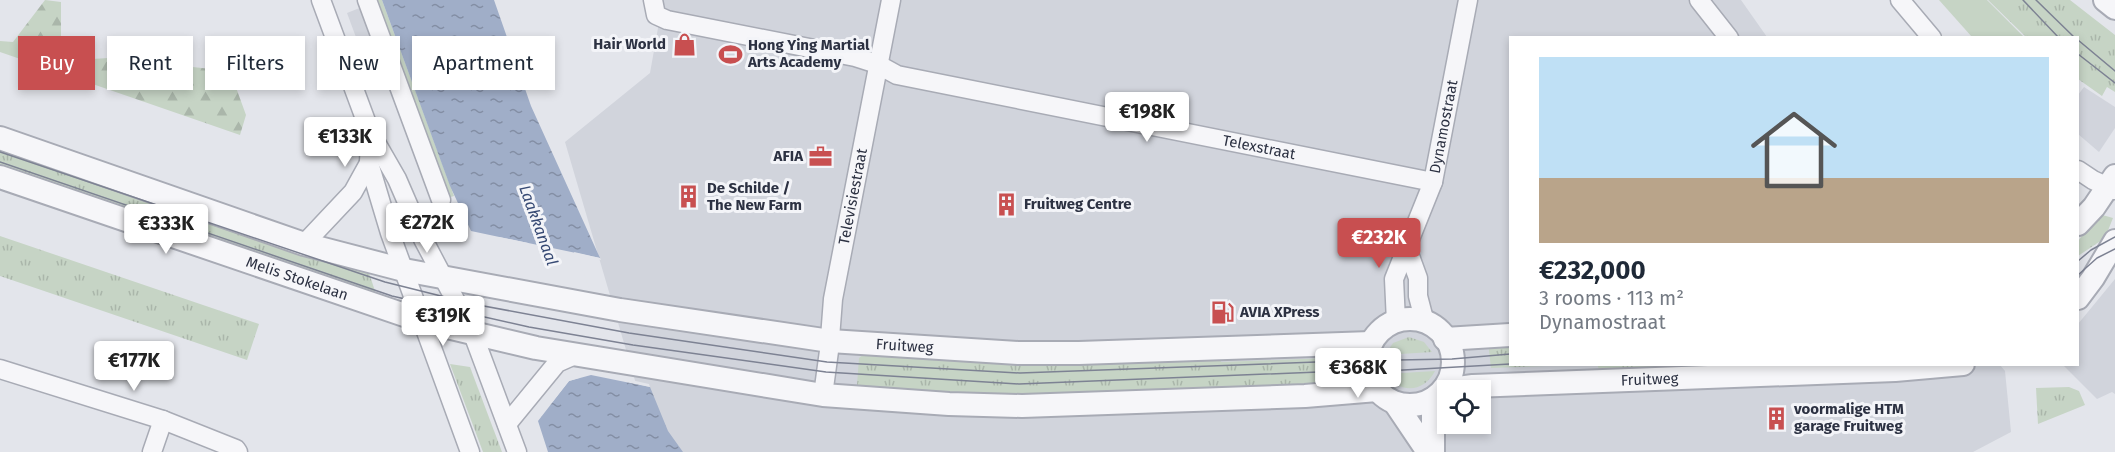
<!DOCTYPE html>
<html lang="en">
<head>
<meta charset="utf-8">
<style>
  body { margin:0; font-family:"Fira Sans",sans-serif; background:#f2f2f3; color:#1f2937; height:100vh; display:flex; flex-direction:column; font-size:22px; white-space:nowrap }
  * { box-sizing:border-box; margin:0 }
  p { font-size:20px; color:#747a83 }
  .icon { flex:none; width:33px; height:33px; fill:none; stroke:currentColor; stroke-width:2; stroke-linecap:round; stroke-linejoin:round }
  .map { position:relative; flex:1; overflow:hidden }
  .side { position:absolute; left:1509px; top:36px; width:570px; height:330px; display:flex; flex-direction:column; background:#fff; border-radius:0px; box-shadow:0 3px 9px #0003 }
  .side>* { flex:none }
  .banner { position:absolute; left:18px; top:36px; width:570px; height:54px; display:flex; gap:12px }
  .buttons { position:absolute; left:1437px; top:380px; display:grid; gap:12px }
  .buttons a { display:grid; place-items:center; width:54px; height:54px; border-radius:0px; background:#fff; box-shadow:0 3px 9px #0003; font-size:30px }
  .price { position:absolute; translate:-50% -51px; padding:0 14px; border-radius:6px; background:#fff; color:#222; font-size:20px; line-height:39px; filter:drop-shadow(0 2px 3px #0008) }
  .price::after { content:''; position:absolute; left:50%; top:36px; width:18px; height:14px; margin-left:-9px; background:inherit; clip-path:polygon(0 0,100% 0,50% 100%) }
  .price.selected { background:#c84f50; color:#fff }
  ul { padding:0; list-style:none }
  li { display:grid; align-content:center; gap:12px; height:318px; padding:0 30px }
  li+li { border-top:2px solid #e0e1e3 }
  li span { display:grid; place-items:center; height:186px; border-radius:0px; color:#555 }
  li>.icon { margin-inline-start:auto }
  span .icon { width:108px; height:108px; fill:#fffc; stroke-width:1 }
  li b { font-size:26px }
  .pill { padding:0 21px; border-radius:0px; background:#fff; box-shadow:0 3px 9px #0003; font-size:21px; line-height:54px }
  .pill.selected { background:#c84f50; color:#fff }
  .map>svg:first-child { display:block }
</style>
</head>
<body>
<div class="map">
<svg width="2115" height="452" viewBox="0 0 2115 452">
  <defs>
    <pattern id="grass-tufts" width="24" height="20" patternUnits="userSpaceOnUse" patternTransform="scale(1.5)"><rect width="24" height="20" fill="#c6d4c5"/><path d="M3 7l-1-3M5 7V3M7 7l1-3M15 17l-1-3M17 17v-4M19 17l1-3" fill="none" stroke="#aab6aa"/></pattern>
    <pattern id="forest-firs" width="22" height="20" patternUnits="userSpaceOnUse" patternTransform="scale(1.5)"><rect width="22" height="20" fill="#c6d4c5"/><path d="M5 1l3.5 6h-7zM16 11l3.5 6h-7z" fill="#aab6aa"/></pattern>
    <pattern id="water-ripples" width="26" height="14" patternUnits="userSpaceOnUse" patternTransform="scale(1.5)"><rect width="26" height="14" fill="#a0aec8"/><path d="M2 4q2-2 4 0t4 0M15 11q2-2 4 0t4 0" fill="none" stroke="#838ea4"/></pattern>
  </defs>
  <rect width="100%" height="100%" fill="#e3e5eb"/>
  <!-- built -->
  <g fill="#d1d4dc" fill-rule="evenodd">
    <path d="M663,0H1741L1767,37L1510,38V364L2000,365L2005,371L2011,432L1973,452H656L565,142L650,73ZM1448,390H1480V423H1448Z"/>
    <polygon points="362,7 375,43 360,48 347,13"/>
    <polygon points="2084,87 2115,107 2115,128 2099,152 2078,134 2078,95"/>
    <polygon points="2115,279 2115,394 2112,392 2097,399 2063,365 2078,364 2078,324"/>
  </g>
  <!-- grass -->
  <g fill="url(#grass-tufts)">
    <polygon points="1988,0 2070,0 2115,35 2115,92 2107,87 2102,96 2078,79 2078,38 2026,37"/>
    <polygon points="0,145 367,267 379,303 0,166"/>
    <polygon points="2099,214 2113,218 2105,238 2078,256 2078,241"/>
    <polygon points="0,236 259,324 247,360 0,276"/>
    <polygon points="1409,337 1424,342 1432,352 1385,355 1393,343"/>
    <polygon points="1510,341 1510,364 1576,365 1491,368 1488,342"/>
    <polygon points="864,354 1221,355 1221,362 1328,358 1332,386 1021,397 859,388 857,385 859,358"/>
    <polygon points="450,364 470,367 502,452 483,452"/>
    <polygon points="1627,365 1803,365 1599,371 1598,366"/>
    <path d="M1435,371C1424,393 1399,394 1386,374Z"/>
    <polygon points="2069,387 2079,391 2085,405 2038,424 2036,388"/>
  </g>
  <!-- forest -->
  <polygon fill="url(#forest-firs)" points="45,0 61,2 61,61 108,58 230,71 246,115 240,135 0,52 0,41 13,42"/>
  <!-- garden -->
  <g fill="#c6d4c5">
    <polygon points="372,0 382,0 454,196 445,199"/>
    <polygon points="1939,0 1987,0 2024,37 1972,37"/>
  </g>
  <!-- water -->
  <polygon fill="url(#water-ripples)" points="382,0 494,0 531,106 600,258 574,252 616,379 650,387 668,431 683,452 548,452 538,421 569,381 579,378 528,243 471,231 450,186"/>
  <!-- pier -->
  <polygon fill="#e3e5eb" points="499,237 600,258 601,260 578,256 618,377 649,384 650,387 591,375 569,381 553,401 552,397 567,379 575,376 526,245 500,240"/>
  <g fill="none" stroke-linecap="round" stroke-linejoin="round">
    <defs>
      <g id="minor">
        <polyline points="321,0 370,132 397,179 423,239 473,334 517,452"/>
        <polyline points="367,0 441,200"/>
        <path id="s1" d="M653,0L656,15L667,20L855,57L877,64L897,75L1433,182"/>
        <polyline points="1699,0 1729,38"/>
        <polyline points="1900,0 1932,38"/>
        <polyline points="370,134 369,163 390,233 470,452"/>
        <polyline points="2078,170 2093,180 2115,190"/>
        <polyline points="304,244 353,192 369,163"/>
        <polyline points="1407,248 1418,278 1418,296 1425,323"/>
        <path id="s2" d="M1396,322L1394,279L1433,182L1468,0"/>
        <polyline points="0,369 163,420 236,449 238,452"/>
        <path id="s3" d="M823,395L829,351L833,299L891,0"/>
        <polyline points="507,424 557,363 575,355"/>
        <polyline points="152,452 163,420"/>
      </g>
      <g id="tertiary">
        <polyline points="2105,0 2115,8"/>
        <path id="s4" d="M0,138L304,244L404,270L620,310L830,341L1018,353H1079L1371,343"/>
        <path id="s5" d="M0,177L422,321L536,348L823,395L949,404L1022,406L1305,396L1377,390"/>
        <polyline points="2078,224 2094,207 2115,176"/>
        <polyline points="2078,298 2093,278 2115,241"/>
        <circle cx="1410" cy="362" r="43"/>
        <polyline points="1445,339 1510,335"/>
        <path id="s6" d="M1443,390L1473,386L1895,370L1963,364"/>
        <polyline points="1433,399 1433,452"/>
        <polyline points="1395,403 1428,452"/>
      </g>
    </defs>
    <!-- minor casing -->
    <use href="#minor" stroke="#a8abb5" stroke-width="21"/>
    <!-- tertiary casing -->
    <use href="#tertiary" stroke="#a8abb5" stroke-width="26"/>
    <!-- minor -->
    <use href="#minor" stroke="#f6f6f9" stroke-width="18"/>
    <!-- tertiary -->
    <use href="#tertiary" stroke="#f6f6f9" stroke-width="22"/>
    <!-- tram -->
    <g stroke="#7d8293" stroke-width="1.5">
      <polyline points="2023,0 2059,38"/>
      <polyline points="2036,0 2075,38"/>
      <polyline points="2078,40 2115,71"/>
      <polyline points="2078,54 2115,83"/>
      <polyline points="0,152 385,282 473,304 629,333 827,362 1020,373 1343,361 1452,359 1510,354"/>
      <polyline points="0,162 392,296 529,327 633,345 826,372 1019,384 1343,371 1368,372 1510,364"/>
      <polyline points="2078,261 2091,250 2115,237"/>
      <polyline points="2078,275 2097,258 2115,249"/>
    </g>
  </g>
  <!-- icons -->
  <defs>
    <symbol id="shop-bare" viewBox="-9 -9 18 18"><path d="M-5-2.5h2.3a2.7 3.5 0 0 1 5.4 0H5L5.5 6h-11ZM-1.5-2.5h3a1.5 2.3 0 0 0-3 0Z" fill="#c84f50" stroke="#f3f4f8" stroke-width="2.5" paint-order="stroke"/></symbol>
    <symbol id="stadium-bare" viewBox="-9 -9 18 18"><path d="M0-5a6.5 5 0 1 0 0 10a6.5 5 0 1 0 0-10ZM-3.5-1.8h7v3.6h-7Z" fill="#c84f50" stroke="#f3f4f8" stroke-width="2.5" paint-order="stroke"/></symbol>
    <symbol id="office-bare" viewBox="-9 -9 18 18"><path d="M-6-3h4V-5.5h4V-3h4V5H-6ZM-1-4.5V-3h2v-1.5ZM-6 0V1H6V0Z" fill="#c84f50" stroke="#f3f4f8" stroke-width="2.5" paint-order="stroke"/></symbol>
    <symbol id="building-bare" viewBox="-9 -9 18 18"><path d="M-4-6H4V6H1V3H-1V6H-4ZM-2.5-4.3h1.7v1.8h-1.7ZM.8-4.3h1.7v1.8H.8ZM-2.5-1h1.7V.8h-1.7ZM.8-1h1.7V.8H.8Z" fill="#c84f50" stroke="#f3f4f8" stroke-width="2.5" paint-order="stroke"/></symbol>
    <symbol id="fuel-bare" viewBox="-9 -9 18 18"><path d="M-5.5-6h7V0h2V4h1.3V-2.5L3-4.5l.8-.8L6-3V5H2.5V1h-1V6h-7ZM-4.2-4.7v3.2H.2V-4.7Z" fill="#c84f50" stroke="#f3f4f8" stroke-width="2.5" paint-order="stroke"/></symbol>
  </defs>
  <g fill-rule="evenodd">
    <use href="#shop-bare" x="668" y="28" width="33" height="33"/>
    <use href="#stadium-bare" x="714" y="38" width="33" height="33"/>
    <use href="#office-bare" x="804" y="140" width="33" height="33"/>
    <use href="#building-bare" x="672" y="180" width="33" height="33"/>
    <use href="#building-bare" x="990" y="188" width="33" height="33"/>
    <use href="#fuel-bare" x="1206" y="296" width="33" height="33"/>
    <use href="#building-bare" x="1760" y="402" width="33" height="33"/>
  </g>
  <g text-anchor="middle" stroke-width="6" stroke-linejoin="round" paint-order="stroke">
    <!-- poi labels -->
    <g font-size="15" font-weight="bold" fill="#2c3142" stroke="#f3f4f8" text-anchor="start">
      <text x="666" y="49" text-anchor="end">Hair World</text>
      <text x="748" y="50">Hong Ying Martial<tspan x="748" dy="17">Arts Academy</tspan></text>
      <text x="803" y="161" text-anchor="end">AFIA</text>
      <text x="707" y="193">De Schilde /<tspan x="707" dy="17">The New Farm</tspan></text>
      <text x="1024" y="209">Fruitweg Centre</text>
      <text x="1240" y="317">AVIA XPress</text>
      <text x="1794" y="414">voormalige HTM<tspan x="1794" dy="17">garage Fruitweg</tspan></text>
    </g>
    <!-- street labels -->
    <g font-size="15" fill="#2c3142" stroke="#f3f4f8">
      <text dy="5" stroke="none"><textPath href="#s2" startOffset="204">Dynamostraat</textPath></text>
      <text dy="5" stroke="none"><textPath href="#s1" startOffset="634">Telexstraat</textPath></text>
      <text dy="5" stroke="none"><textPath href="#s3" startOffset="201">Televisiestraat</textPath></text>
      <text dy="5" stroke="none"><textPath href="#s5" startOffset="314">Melis Stokelaan</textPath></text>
      <text dy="5" stroke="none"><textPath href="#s4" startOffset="932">Fruitweg</textPath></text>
      <text dy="5" stroke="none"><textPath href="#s6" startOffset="207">Fruitweg</textPath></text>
    </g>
    <!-- water labels -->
    <g font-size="16" font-style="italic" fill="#374a74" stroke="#f3f4f8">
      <text transform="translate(539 225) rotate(70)" y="6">Laakkanaal</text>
    </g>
  </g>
</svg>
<div class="buttons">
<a><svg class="icon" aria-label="locate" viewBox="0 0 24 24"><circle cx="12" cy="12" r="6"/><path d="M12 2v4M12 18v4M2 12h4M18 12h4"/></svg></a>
</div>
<b class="price" style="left:1147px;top:143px">€198K</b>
<b class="price" style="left:345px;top:168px">€133K</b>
<b class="price" style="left:427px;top:254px">€272K</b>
<b class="price" style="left:166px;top:255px">€333K</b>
<b class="price selected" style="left:1379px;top:269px">€232K</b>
<b class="price" style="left:443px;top:347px">€319K</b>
<b class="price" style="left:134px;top:392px">€177K</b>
<b class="price" style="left:1358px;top:399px">€368K</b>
<div class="banner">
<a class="pill selected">Buy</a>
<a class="pill">Rent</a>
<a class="pill">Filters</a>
<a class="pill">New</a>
<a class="pill">Apartment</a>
</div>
<section class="side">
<ul>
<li><span style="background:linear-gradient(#bfe0f5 65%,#b9a48a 0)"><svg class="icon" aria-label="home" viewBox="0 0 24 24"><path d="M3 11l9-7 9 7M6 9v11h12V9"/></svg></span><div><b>€232,000</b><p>3 rooms · 113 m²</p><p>Dynamostraat</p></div></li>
</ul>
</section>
</div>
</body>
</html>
